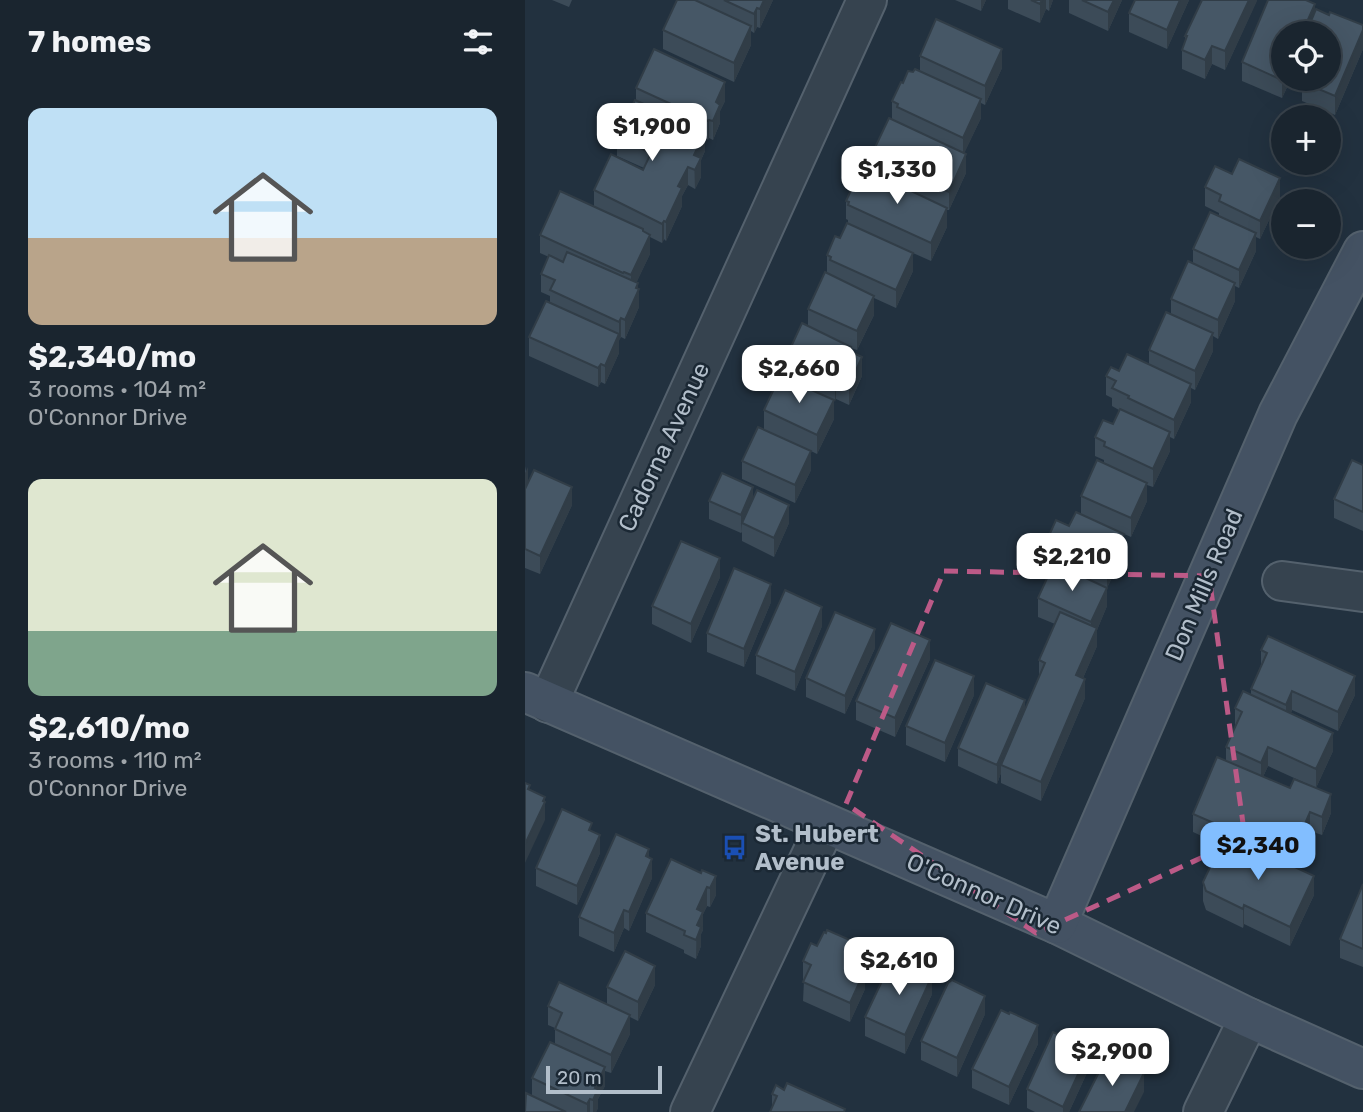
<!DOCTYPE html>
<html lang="en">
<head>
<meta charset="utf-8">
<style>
  body { margin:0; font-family:Rubik,sans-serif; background:#232d37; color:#f1f3f6; height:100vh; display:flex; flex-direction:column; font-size:26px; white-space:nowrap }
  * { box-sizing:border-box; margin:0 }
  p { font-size:23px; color:#9fa5aa }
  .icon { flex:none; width:38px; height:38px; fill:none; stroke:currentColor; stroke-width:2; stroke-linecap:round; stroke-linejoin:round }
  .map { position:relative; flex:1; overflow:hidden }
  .side { display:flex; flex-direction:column; background:#1a252f; width:525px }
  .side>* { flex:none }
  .controls { position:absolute; left:746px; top:21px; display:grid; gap:14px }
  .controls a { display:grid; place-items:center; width:70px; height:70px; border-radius:50%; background:#1a252f; box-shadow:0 7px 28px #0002,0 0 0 2px #38424b; font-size:35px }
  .scale { position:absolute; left:21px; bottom:18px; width:116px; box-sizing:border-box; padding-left:7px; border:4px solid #b2beca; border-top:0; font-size:19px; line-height:24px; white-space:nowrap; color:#b2beca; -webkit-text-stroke:5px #1b2834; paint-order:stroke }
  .price { position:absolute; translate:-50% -60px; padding:0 16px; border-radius:14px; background:#fff; color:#222; font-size:23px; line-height:46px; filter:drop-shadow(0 2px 4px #0008) }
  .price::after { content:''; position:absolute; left:50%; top:42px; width:21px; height:16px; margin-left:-10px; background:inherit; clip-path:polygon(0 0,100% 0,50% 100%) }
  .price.on { background:#82beff; color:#111 }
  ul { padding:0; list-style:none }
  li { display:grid; align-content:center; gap:14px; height:371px; padding:0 28px }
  li span { display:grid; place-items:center; height:217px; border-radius:14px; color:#555 }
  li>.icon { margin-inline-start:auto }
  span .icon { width:126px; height:126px; fill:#fffc; stroke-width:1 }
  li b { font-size:30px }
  h2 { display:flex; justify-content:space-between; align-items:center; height:84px; padding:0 28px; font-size:30px }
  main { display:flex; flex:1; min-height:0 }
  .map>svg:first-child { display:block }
</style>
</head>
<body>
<main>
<section class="side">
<h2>7 homes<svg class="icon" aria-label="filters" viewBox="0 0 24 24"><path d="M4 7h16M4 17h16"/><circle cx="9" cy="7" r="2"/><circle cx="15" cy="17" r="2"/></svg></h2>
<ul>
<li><span style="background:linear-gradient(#bfe0f5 60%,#b9a48a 0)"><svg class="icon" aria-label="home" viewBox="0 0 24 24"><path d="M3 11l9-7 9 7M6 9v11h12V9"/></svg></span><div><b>$2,340/mo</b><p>3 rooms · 104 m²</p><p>O'Connor Drive</p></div></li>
<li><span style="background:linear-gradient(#dfe7d0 70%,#7fa58c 0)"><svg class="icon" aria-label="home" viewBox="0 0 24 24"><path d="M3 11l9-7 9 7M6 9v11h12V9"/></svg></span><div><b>$2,610/mo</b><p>3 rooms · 110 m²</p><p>O'Connor Drive</p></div></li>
</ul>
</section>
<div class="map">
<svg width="838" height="1112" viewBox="0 0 838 1112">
  <rect width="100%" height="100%" fill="#22313f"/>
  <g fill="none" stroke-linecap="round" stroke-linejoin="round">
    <defs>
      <g id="minor">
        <polyline points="757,581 838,592"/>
        <polyline points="23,703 342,0"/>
        <polyline points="165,1112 301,824"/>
      </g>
      <polyline id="tertiary" points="678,1112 724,1018"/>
      <g id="secondary">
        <polyline points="0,692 532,924 724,1018 838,1069"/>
        <polyline points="532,924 753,414 838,251"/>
      </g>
    </defs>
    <!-- minor casing -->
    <use href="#minor" stroke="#54616d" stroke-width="42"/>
    <!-- tertiary casing -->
    <use href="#tertiary" stroke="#54616d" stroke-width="42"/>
    <!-- secondary casing -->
    <use href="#secondary" stroke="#54616d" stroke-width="42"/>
    <!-- minor -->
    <use href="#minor" stroke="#36434f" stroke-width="38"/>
    <!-- tertiary -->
    <use href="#tertiary" stroke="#36434f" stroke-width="38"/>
    <!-- secondary -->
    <use href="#secondary" stroke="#445263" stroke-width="38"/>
  </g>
  <!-- wall -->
  <g fill="#3c4b58">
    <polygon points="27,0 47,0 44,7"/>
    <polygon points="152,0 248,0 235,28 232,27 229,33 226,31 226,45 209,82 138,49 138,30"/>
    <polygon points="430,0 461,0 456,11"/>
    <polygon points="483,0 528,0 524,11 521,9 515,23 483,9"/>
    <polygon points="544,0 597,0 583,31 544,13"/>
    <polygon points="610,0 664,0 642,49 604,32 604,13"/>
    <polygon points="732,0 700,70 687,64 680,79 657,69 657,50 660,41 660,36"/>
    <polygon points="743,0 781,0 790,4 790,13 791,9 804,15 805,12 838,25 838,49 810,115 777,101 777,82 778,79 803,79 803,33 758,33 758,79 766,79 757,98 717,81 717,62"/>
    <polygon points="395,56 477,68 460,105 456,103 456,118 439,153 441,173 424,210 422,210 422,227 406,261 388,253 388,271 371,308 349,298 349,315 332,350 326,348 326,352 337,376 324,405 311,399 309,401 309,419 292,454 286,451 286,470 270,503 217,479 217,461 239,429 239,410 260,378 260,360 283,326 283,309 302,273 302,255 315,238 323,223 323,220 321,219 321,201 333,185 346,172 346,156 367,120 367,101 378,83 388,72 395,71"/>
    <polygon points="111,88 200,101 195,111 195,123 188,140 184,138 183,140 180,138 180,151 176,160 176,177 170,189 163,185 157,196 157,206 141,241 139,239 137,243 125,237 125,254 111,283 114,307 100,339 96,337 94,340 94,353 80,384 76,382 73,387 4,356 4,337 25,303 25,296 16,292 16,274 24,257 15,253 15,235 69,207 69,190 118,170 119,168 92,156 92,137 111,100"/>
    <polygon points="707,174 755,197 735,239 731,237 731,251 714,288 710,286 710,301 693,339 688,336 688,351 670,390 666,388 666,402 649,439 645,437 645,451 628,487 622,485 622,501 606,537 572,522 599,553 582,588 582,606 572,630 572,646 558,678 560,698 516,801 476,783 476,773 472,784 433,766 433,748 500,709 514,678 514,660 530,624 513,617 513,598 559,577 522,558 522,540 544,526 556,514 556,496 579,463 579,460 570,456 570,437 588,424 594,410 587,406 587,398 581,395 581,376 594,371 624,364 624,350 646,314 646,299 668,264 668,249 694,217 694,213 680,206 680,187"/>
    <polygon points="838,465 838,531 809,518 809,499"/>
    <polygon points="0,466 3,483 47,505 15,574 0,568"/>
    <polygon points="228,500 264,523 249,557 217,541 217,532 216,533 184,519 184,501"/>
    <polygon points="195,577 166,643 127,624 127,606"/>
    <polygon points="246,602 219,667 182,652 182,633"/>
    <polygon points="297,626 270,691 231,674 231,655"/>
    <polygon points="350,648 320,714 281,697 281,678"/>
    <polygon points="736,650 830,695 813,731 767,710 766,713 808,751 791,788 743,766 738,777 806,813 797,835 785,831 772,861 745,849 743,855 789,895 765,946 719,924 718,928 681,910 678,901 678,882 696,845 668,832 668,814 701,761 701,747 710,727 710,708 726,695 726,689 736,665"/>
    <polygon points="405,659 370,737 331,720 331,701"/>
    <polygon points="449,695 420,762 381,745 381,726"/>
    <polygon points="67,831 75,853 52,905 11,886 11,868"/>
    <polygon points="124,858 127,878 104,931 99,928 89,952 54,936 54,917"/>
    <polygon points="176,873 191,895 185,907 182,906 178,914 178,930 176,934 176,946 171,959 159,953 159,950 121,932 121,913"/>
    <polygon points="838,884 838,967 815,958 815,939"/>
    <polygon points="278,961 343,966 340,972 340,989 325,1022 278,1001 279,980 278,980"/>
    <polygon points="130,985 113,1021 105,1017 105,1034 86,1073 80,1071 80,1086 73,1099 73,1108 71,1112 0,1112 7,1096 7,1078 30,1044 30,1028 23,1025 23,1006 82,1005 82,987"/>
    <polygon points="407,994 380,1054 340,1036 340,1017"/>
    <polygon points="460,1014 432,1077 396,1060 396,1041"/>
    <polygon points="484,1014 513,1044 484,1105 447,1088 447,1069"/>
    <polygon points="566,1064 544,1112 510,1112 502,1108 502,1089"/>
    <polygon points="259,1090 320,1112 247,1107 247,1094"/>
  </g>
  <!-- shaded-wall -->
  <g fill="#313d47">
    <polygon points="239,0 248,0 235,28 235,9"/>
    <polygon points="456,0 461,0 456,11"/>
    <polygon points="517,0 521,0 521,9 515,23 515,4"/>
    <polygon points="524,0 528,0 524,11"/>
    <polygon points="589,0 597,0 583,31 583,12"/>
    <polygon points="655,0 664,0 642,49 642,30"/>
    <polygon points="724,0 732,0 732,1 700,70 700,51"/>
    <polygon points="790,4 790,23 785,33 777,33"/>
    <polygon points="232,8 232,27 229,33 229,14"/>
    <polygon points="226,26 226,45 209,82 209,63"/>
    <polygon points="838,30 838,49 810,115 810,96"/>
    <polygon points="687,46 687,64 680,79 680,60"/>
    <polygon points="477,49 477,68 460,105 460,86"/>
    <polygon points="758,79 766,79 757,98 757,80"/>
    <polygon points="200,82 200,101 195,111 195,123 188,140 188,121 191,102"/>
    <polygon points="456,99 456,118 438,156 438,138"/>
    <polygon points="184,120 184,138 183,140 183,121"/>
    <polygon points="180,132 180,151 176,160 176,177 170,189 169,155"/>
    <polygon points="441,154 441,173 424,210 424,192"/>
    <polygon points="163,167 163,185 157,196 157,206 141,241 141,222 153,186"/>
    <polygon points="755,178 755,197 735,239 735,221"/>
    <polygon points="422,208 422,227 406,261 406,243"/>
    <polygon points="139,221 139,239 137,243 137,224"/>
    <polygon points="731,233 731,251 714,288 714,270"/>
    <polygon points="125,235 125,254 106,294 106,275"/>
    <polygon points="388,253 388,271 371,308 371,290"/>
    <polygon points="113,283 113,292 114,289 114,307 100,339 100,320"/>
    <polygon points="710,283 710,301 693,339 693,320"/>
    <polygon points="349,296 349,315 332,350 332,331"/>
    <polygon points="96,318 96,337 94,341 94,322"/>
    <polygon points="688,333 688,351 670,390 670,371"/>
    <polygon points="94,334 94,353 80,384 80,366"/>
    <polygon points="337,357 337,376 324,405 324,386"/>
    <polygon points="76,364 76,382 73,387 73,368"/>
    <polygon points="311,380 311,399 310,402 310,383"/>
    <polygon points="666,384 666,402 649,439 649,420"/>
    <polygon points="309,400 309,419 292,454 292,435"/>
    <polygon points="645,432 645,451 628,487 628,469"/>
    <polygon points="286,451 286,470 270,503 270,485"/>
    <polygon points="3,467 3,486 0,492 0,473"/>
    <polygon points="622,483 622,501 606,537 606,518"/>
    <polygon points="47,487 47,505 15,574 15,556"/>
    <polygon points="228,487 228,506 217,523 216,533 216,515"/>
    <polygon points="264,505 264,523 249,557 249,538"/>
    <polygon points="599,534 599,553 582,588 582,570"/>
    <polygon points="195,558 195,577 166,643 166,624"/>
    <polygon points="246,584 246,602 219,667 219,649"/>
    <polygon points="582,588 582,606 572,630 572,646 551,694 551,675 566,640 566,622"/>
    <polygon points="297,607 297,626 270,691 270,672"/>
    <polygon points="350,629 350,648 320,714 320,696"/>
    <polygon points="405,640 405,659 370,737 370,718"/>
    <polygon points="449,676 449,695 420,762 420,743"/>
    <polygon points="830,676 830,695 813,731 813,712"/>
    <polygon points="560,679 560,698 516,801 516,782"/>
    <polygon points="767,691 767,710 761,723 761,705"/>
    <polygon points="500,700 500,718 476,765 476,773 472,784 472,765"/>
    <polygon points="808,733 808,751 791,788 791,769"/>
    <polygon points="743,747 743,766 736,781 736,763"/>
    <polygon points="806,794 806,813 797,835 797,817"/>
    <polygon points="20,797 20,820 0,863 0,844"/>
    <polygon points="785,812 785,831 772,861 772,842"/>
    <polygon points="745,831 745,849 739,863 739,845"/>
    <polygon points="75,835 75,853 52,905 52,886"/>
    <polygon points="124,849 124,866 127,859 127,878 104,931 104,912 121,856"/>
    <polygon points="191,876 191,895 185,907 185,888"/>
    <polygon points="789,876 789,895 765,946 765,927"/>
    <polygon points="182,887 182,906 178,914 178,930 176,934 176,946 171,959 172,909"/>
    <polygon points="719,905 719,924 718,928 718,909"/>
    <polygon points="99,910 99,928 89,952 89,933"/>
    <polygon points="343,948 343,966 340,972 340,989 325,1022 325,1003 334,967"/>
    <polygon points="130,966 130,985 113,1021 113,1002"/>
    <polygon points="407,976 407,994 380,1054 380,1035"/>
    <polygon points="460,996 460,1014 432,1077 432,1058"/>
    <polygon points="105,1015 105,1034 86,1073 86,1055"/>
    <polygon points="513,1025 513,1044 484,1105 484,1087"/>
    <polygon points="566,1046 566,1064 544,1112 538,1112 538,1107"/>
    <polygon points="80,1067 80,1086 73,1099 73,1108 71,1112 68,1112 68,1100 70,1088"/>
    <polygon points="619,1073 619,1092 609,1112 600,1112"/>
    <polygon points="65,1099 65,1112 62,1112 62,1104"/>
  </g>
  <!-- building -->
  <g fill="#465766" stroke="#313d47" stroke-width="2">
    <polygon points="152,0 170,0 226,26 209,63 138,30"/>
    <polygon points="199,0 239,0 235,9 232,8 229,14"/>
    <polygon points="506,0 517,0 515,4"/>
    <polygon points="557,0 589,0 583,12"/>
    <polygon points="610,0 655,0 642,30 604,13"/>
    <polygon points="677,0 724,0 700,51 687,46 680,60 657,50 662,36 660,36"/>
    <polygon points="743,0 781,0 790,4 777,33 758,33 757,80 717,62"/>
    <polygon points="791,9 804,15 805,12 838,25 838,30 810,96 777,82 778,79 803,79 803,33 781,33"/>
    <polygon points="411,19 477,49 460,86 395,56"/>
    <polygon points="129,49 200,82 191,102 195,105 188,121 184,120 183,121 111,88"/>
    <polygon points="390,69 456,99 438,138 372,107 373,104 367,101 376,82 378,83 383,71 388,72"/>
    <polygon points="110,100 180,132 169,155 176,158 170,170 163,167 153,186 157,188 141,222 139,221 137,224 69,190 86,154 118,170 126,153 92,137"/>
    <polygon points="364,118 441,154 424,192 346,156"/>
    <polygon points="714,159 755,178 735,221 694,201 696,195 680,187 690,166 707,174"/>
    <polygon points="340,169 422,208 406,243 323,205 324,202 321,201 329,184 333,185"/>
    <polygon points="35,191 118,229 118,231 125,235 106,275 99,272 98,273 15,235"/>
    <polygon points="685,212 731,233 714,270 668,249"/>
    <polygon points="322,223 388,253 371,290 305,260 306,257 302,255 310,236 315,238"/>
    <polygon points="42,252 113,283 111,288 114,289 100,320 96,318 94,322 25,290 30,280 16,274 24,255 38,262"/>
    <polygon points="663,261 710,283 693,320 646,299"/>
    <polygon points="300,272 349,296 332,331 283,309"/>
    <polygon points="21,301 94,334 80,366 76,364 73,368 4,337"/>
    <polygon points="641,312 688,333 670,371 624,350"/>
    <polygon points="277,323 326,347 324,351 337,357 324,386 311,380 310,383 260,360"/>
    <polygon points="602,354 666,384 649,420 603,398 604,396 587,388 591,381 581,376 586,367 594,371"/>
    <polygon points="255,376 309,400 292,435 239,410"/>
    <polygon points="595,409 645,432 628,469 579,446 580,442 570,437 578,420 588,424"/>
    <polygon points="233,427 286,451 270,485 217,461"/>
    <polygon points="572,460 622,483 606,518 556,496"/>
    <polygon points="827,460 838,465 838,512 809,499"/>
    <polygon points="9,470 47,487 15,556 0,549 0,489"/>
    <polygon points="197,473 228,487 216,515 184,501"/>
    <polygon points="232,490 264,505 249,538 217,523"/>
    <polygon points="551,512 599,534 582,570 522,540 531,520 544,526"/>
    <polygon points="156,541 195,558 166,624 127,606"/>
    <polygon points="529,563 582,588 566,622 513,598"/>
    <polygon points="209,568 246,584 219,649 182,633"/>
    <polygon points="260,590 297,607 270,672 231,655"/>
    <polygon points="310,612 350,629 320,696 281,678"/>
    <polygon points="535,612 572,628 551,675 560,679 516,782 476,765 520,663 514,660"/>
    <polygon points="366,623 405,640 370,718 331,701"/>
    <polygon points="743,636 830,676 813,712 767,691 761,705 726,689 742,653 736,650"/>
    <polygon points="410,660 449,676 420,743 381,726"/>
    <polygon points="461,683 500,700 472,765 433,748"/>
    <polygon points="718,691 808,733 791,769 743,747 736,763 701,747 717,712 710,708"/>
    <polygon points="692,757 765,788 769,779 806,794 797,817 785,812 772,842 745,831 739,845 668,814"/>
    <polygon points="0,783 5,785 3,789 20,797 18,801 20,802 0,844"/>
    <polygon points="37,809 67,823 64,830 75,835 52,886 11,868"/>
    <polygon points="91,834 124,849 121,856 127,859 104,912 99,910 89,933 54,917"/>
    <polygon points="698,840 726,853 729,848 789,876 765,927 719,905 718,909 681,891 678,882"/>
    <polygon points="146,859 176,873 177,870 191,876 185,888 182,887 172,909 178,912 172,925 176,927 171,940 159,935 160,931 121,913"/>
    <polygon points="838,884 838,949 815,939"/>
    <polygon points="302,930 343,948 334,967 340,970 325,1003 278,982 286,965 278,961 286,943 292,946 299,932 301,933"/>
    <polygon points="100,951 130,966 113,1002 82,987"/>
    <polygon points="375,961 407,976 380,1035 340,1017 365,964 372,968"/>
    <polygon points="427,980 460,996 432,1058 396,1041 423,983"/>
    <polygon points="34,982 105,1015 86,1055 30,1029 37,1013 23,1006"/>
    <polygon points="476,1010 484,1014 485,1012 513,1025 484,1087 447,1069"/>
    <polygon points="539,1031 566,1046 538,1107 502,1089 528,1032 537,1036"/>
    <polygon points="25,1042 80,1067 70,1088 73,1089 68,1100 65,1099 62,1104 7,1078"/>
    <polygon points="582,1056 619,1073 600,1112 554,1112"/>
    <polygon points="262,1083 320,1109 319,1112 245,1112 252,1096 247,1094 251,1085 259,1090"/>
    <polygon points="1,1093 41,1112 0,1112"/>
  </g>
  <!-- marked area -->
  <path fill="none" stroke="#bc5a87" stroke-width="5" stroke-dasharray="14 9" stroke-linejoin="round" d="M419,571L684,576L720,838L511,933L321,804Z"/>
  <!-- icons -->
  <defs>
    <symbol id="bus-bare" viewBox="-9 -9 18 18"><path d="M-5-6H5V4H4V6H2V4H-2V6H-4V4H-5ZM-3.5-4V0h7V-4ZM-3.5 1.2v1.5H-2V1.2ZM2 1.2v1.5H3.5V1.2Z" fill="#1a4fb4" stroke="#1b2834" stroke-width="2.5" paint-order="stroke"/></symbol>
  </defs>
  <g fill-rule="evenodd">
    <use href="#bus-bare" x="192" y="830" width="35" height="35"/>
  </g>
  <g text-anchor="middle" stroke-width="5" stroke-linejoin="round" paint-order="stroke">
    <!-- street labels -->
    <g font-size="24" fill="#b2beca" stroke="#1b2834">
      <text transform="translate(139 447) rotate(-65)" y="8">Cadorna Avenue</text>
      <text transform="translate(679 585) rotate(-67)" y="8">Don Mills Road</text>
      <text transform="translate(459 894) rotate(24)" y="8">O'Connor Drive</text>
    </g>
    <!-- poi labels -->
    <g font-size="24" font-weight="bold" fill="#b2beca" stroke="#1b2834" text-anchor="start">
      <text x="230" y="842">St. Hubert<tspan x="230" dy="28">Avenue</tspan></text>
    </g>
  </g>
</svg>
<div class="controls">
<a><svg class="icon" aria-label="locate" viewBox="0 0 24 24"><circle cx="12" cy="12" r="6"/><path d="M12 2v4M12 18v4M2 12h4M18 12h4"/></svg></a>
<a>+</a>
<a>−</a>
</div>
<div class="scale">20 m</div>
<b class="price" style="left:127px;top:163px">$1,900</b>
<b class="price" style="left:372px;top:206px">$1,330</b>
<b class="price" style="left:274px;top:405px">$2,660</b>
<b class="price" style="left:547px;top:593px">$2,210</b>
<b class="price on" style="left:733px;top:882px">$2,340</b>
<b class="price" style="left:374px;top:997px">$2,610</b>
<b class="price" style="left:587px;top:1088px">$2,900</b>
</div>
</main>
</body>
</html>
